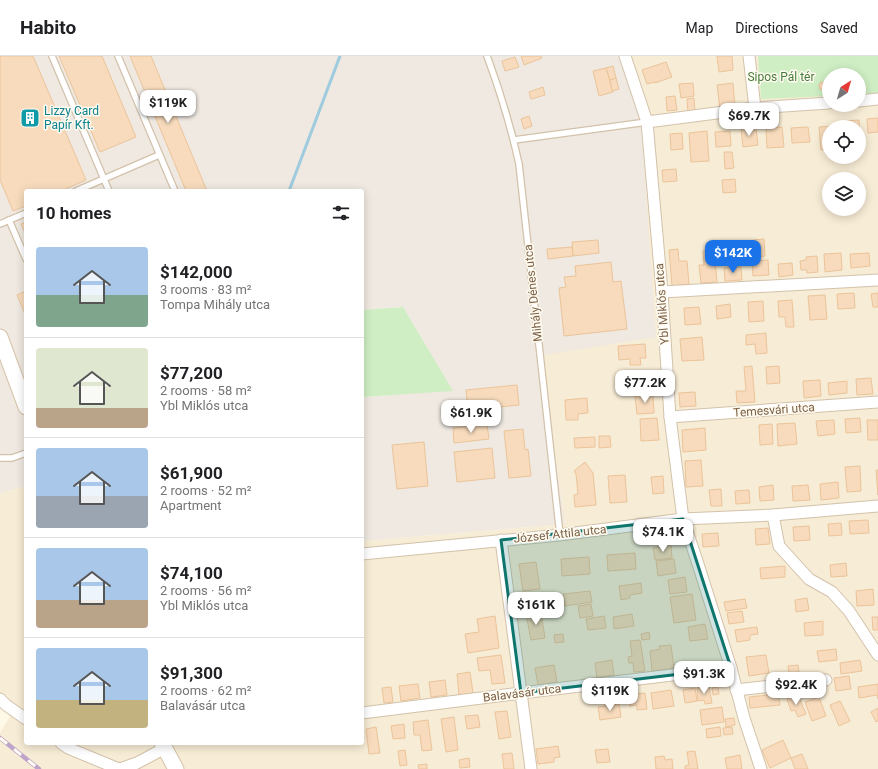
<!DOCTYPE html>
<html lang="en">
<head>
<meta charset="utf-8">
<style>
  body { margin:0; font-family:Roboto,sans-serif; background:#f2f2f2; color:#202124; height:100vh; display:flex; flex-direction:column; font-size:15px; white-space:nowrap }
  * { box-sizing:border-box; margin:0 }
  p { font-size:13px; color:#757577 }
  .icon { flex:none; width:22px; height:22px; fill:none; stroke:currentColor; stroke-width:2; stroke-linecap:round; stroke-linejoin:round }
  .map { position:relative; flex:1; overflow:hidden }
  .panel { position:absolute; left:24px; top:133px; width:340px; height:556px; display:flex; flex-direction:column; background:#fff; border-radius:4px; box-shadow:0 2px 10px #0003 }
  .panel>* { flex:none }
  .needle { width:26px; rotate:37deg }
  .fabs { position:absolute; left:822px; top:12px; display:grid; gap:8px }
  .fabs a { display:grid; place-items:center; width:44px; height:44px; border-radius:50%; background:#fff; box-shadow:0 2px 10px #0003; font-size:20px }
  .price { position:absolute; translate:-50% -34px; padding:0 9px; border-radius:8px; background:#fff; color:#222; font-size:13px; line-height:26px; filter:drop-shadow(0 1px 2px #0008) }
  .price::after { content:''; position:absolute; left:50%; top:24px; width:12px; height:9px; margin-left:-6px; background:inherit; clip-path:polygon(0 0,100% 0,50% 100%) }
  .price.selected { background:#1a73e8; color:#fff }
  ul { padding:0; list-style:none }
  li { display:flex; align-items:center; gap:12px; height:100px; padding:0 12px }
  li+li { border-top:1px solid #e0e0e0 }
  li span { display:grid; place-items:center; flex:none; width:112px; height:80px; border-radius:4px; color:#555 }
  li>.icon { margin-inline-start:auto }
  span .icon { width:48px; height:48px; fill:#fffc; stroke-width:1 }
  li b { font-size:17px }
  h2 { display:flex; justify-content:space-between; align-items:center; height:48px; padding:0 12px; font-size:17px }
  header { display:flex; align-items:center; gap:24px; box-sizing:border-box; height:56px; padding:0 20px; background:#fff; border-bottom:1px solid #e0e0e0 }
  header strong { font-size:19px }
  nav { display:flex; gap:22px; margin-inline-start:auto; font-size:14px }
  .map>svg:first-child { display:block }
</style>
</head>
<body>
<header>
<strong>Habito</strong>
<nav><a>Map</a><a>Directions</a><a>Saved</a></nav>
</header>
<div class="map">
<svg width="878" height="713" viewBox="0 0 878 713">
  <rect width="100%" height="100%" fill="#fef8e7"/>
  <!-- residential -->
  <path fill="#f7ecd5" fill-rule="evenodd" d="M618,0H878V713H0V677L14,654L0,643V437L26,430V687H362V485L565,468L544,320L542,299L641,64ZM829,19H859V49H829ZM829,71H859V101H829ZM829,123H859V153H829Z"/>
  <!-- industrial -->
  <polygon fill="#efe9e1" points="0,0 618,0 641,64 656,281 542,299 544,320 565,468 362,485 362,341 452,334 403,251 362,254 362,135 26,135 26,430 0,437"/>
  <!-- green -->
  <g fill="#cfeec3">
    <polygon points="758,0 878,0 878,37 859,38 859,19 829,19 829,40 761,43"/>
    <polygon points="403,251 453,335 362,341 362,254"/>
  </g>
  <g fill="none" stroke-linecap="round" stroke-linejoin="round">
    <!-- stream -->
    <polyline stroke="#9ecbde" stroke-width="3" points="289,135 340,0"/>
  </g>
  <!-- building -->
  <g fill="#f7dbbc" stroke="#ebc49a">
    <polygon points="0,0 33,0 86,124 61,135 26,135 26,150 13,155 0,124"/>
    <polygon points="59,0 102,0 136,81 100,96"/>
    <polygon points="130,0 151,0 207,135 186,135"/>
    <polygon points="521,0 541,0 542,2 524,9"/>
    <polygon points="717,0 732,0 733,14 719,16"/>
    <polygon points="515,1 519,11 505,15 502,5"/>
    <polygon points="666,6 672,21 655,27 655,26 647,28 642,14"/>
    <polygon points="613,10 616,22 610,24 606,12"/>
    <polygon points="606,12 613,36 599,40 593,15"/>
    <polygon points="616,22 619,33 612,35 610,24"/>
    <circle cx="823" cy="30" r="4"/>
    <polygon points="693,27 694,40 681,42 679,28"/>
    <polygon points="733,27 735,51 720,53 717,29"/>
    <polygon points="543,31 545,39 531,43 529,36"/>
    <polygon points="675,40 677,54 667,55 666,41"/>
    <polygon points="694,42 695,56 688,57 687,43"/>
    <polygon points="529,60 532,70 524,73 521,63"/>
    <polygon points="878,62 878,76 868,77 867,63"/>
    <polygon points="859,64 860,77 859,71 844,71 844,65"/>
    <polygon points="834,70 834,71 829,71 829,93 821,94 819,71"/>
    <polygon points="782,71 784,91 767,92 766,72"/>
    <polygon points="808,71 810,86 792,87 791,72"/>
    <polygon points="756,72 758,89 743,91 741,73"/>
    <polygon points="707,75 709,105 691,106 689,77"/>
    <polygon points="730,75 731,90 716,91 715,76"/>
    <polygon points="682,77 683,93 671,94 670,78"/>
    <polygon points="724,96 732,96 734,112 725,113"/>
    <polygon points="676,113 677,125 663,126 662,114"/>
    <polygon points="735,123 736,136 723,137 722,124"/>
    <polygon points="26,166 26,179 21,168"/>
    <polygon points="764,183 765,200 755,201 753,184"/>
    <polygon points="598,184 599,197 573,200 572,186"/>
    <polygon points="572,191 573,200 548,203 547,193"/>
    <polygon points="733,191 734,200 724,201 723,192"/>
    <polygon points="678,193 679,205 687,205 689,228 672,230 669,194"/>
    <polygon points="714,194 717,226 701,227 699,209 704,209 703,195"/>
    <polygon points="841,197 842,214 825,216 824,198"/>
    <polygon points="869,197 870,210 851,212 850,198"/>
    <polygon points="817,200 818,216 807,217 807,214 801,214 800,205 806,204 806,201"/>
    <polygon points="768,204 769,219 753,220 752,205"/>
    <polygon points="611,206 613,226 621,225 627,273 564,280 559,232 566,231 564,221 576,220 575,210"/>
    <polygon points="792,207 793,219 779,221 778,208"/>
    <polygon points="741,211 742,224 725,225 724,212"/>
    <polygon points="26,235 26,260 17,239"/>
    <polygon points="854,237 855,252 838,253 837,238"/>
    <polygon points="878,237 878,251 873,251 871,238"/>
    <polygon points="825,239 827,263 810,264 808,240"/>
    <polygon points="792,244 794,271 786,271 785,261 779,261 778,245"/>
    <polygon points="763,245 764,265 749,266 748,246"/>
    <polygon points="730,248 731,261 717,263 716,250"/>
    <polygon points="699,251 701,268 685,269 684,252"/>
    <polygon points="766,277 767,297 756,298 755,288 746,289 746,279"/>
    <polygon points="702,281 704,304 682,305 680,283"/>
    <polygon points="645,288 646,302 640,302 641,309 630,309 630,303 619,304 618,290"/>
    <polygon points="752,310 755,346 737,347 736,335 746,335 744,311"/>
    <polygon points="779,310 780,327 767,328 766,311"/>
    <polygon points="871,322 873,338 857,339 856,323"/>
    <polygon points="820,324 821,340 804,342 803,325"/>
    <polygon points="847,325 847,337 829,339 828,327"/>
    <polygon points="517,329 519,349 468,354 466,334"/>
    <polygon points="695,336 696,350 680,351 679,337"/>
    <polygon points="653,339 654,357 637,358 635,340"/>
    <polygon points="587,342 588,357 578,358 578,364 566,364 565,344"/>
    <polygon points="657,362 659,384 641,385 640,363"/>
    <polygon points="860,362 861,376 846,377 845,363"/>
    <polygon points="834,364 835,378 818,380 816,365"/>
    <polygon points="867,364 878,364 878,384 868,384"/>
    <polygon points="795,367 797,388 778,390 777,368"/>
    <polygon points="487,368 489,383 454,387 453,372"/>
    <polygon points="772,368 773,388 760,389 759,369"/>
    <polygon points="705,372 706,394 683,396 682,374"/>
    <polygon points="523,373 525,394 528,393 531,420 509,422 504,375"/>
    <polygon points="599,380 610,380 611,391 599,392"/>
    <polygon points="595,381 595,391 575,392 574,382"/>
    <polygon points="424,386 428,430 397,433 392,389"/>
    <polygon points="492,392 495,422 457,426 454,396"/>
    <polygon points="701,404 703,430 686,431 685,405"/>
    <polygon points="585,406 593,417 596,449 575,451 574,439 578,438 576,418 574,415"/>
    <polygon points="860,410 861,435 847,436 845,411"/>
    <polygon points="876,414 878,414 878,439"/>
    <polygon points="625,419 627,446 610,447 608,420"/>
    <polygon points="663,420 664,437 653,438 651,421"/>
    <polygon points="838,426 839,442 821,444 820,428"/>
    <polygon points="773,429 774,444 760,445 759,431"/>
    <polygon points="808,429 810,444 793,445 792,430"/>
    <polygon points="721,433 722,450 711,450 709,434"/>
    <polygon points="749,434 750,447 736,448 735,435"/>
    <polygon points="868,464 869,477 850,478 849,465"/>
    <polygon points="841,467 842,479 829,480 828,468"/>
    <polygon points="809,470 810,484 794,485 793,471"/>
    <polygon points="768,472 770,488 756,489 755,473"/>
    <polygon points="718,477 719,490 703,491 702,478"/>
    <polygon points="671,489 672,502 655,504 653,492"/>
    <polygon points="635,497 636,513 608,515 607,499"/>
    <polygon points="589,501 590,518 562,520 561,503"/>
    <polygon points="674,503 676,517 658,520 656,505"/>
    <polygon points="536,506 540,533 523,535 519,508"/>
    <polygon points="846,507 847,520 831,521 830,509"/>
    <polygon points="785,510 785,521 761,523 760,512"/>
    <polygon points="685,521 687,536 670,538 668,524"/>
    <polygon points="641,527 642,537 630,539 630,542 621,544 619,530"/>
    <polygon points="873,533 874,549 857,550 856,535"/>
    <polygon points="590,535 592,546 565,550 563,538"/>
    <polygon points="692,538 696,564 674,567 670,541"/>
    <polygon points="545,540 547,552 531,555 529,542"/>
    <polygon points="807,542 809,554 796,556 795,544"/>
    <polygon points="745,543 747,552 726,555 724,546"/>
    <polygon points="591,548 593,560 580,562 578,550"/>
    <polygon points="742,555 744,566 729,568 727,557"/>
    <polygon points="541,556 545,582 531,584 526,558"/>
    <polygon points="632,558 634,570 614,573 613,561"/>
    <polygon points="495,560 499,592 468,597 465,578 479,576 477,563"/>
    <polygon points="604,560 606,572 588,574 586,563"/>
    <polygon points="872,561 878,561 878,574 873,574"/>
    <polygon points="823,565 823,579 805,580 804,567"/>
    <polygon points="705,568 708,583 690,585 688,571"/>
    <polygon points="757,571 758,578 750,579 750,584 737,586 735,574"/>
    <polygon points="649,576 650,583 642,584 641,578"/>
    <polygon points="563,578 564,586 555,587 554,579"/>
    <polygon points="640,584 645,615 634,616 633,607 629,607 628,601 632,600 630,585"/>
    <polygon points="671,589 674,612 652,615 650,595 660,593 659,590"/>
    <polygon points="836,593 837,604 819,606 817,595"/>
    <polygon points="501,599 505,627 492,628 490,614 479,615 477,602"/>
    <polygon points="766,599 769,617 749,620 746,601"/>
    <polygon points="612,604 614,619 597,622 595,607"/>
    <polygon points="860,604 862,615 841,618 840,607"/>
    <polygon points="554,609 557,626 538,629 535,612"/>
    <polygon points="798,609 800,624 790,625 788,610"/>
    <polygon points="470,616 473,637 459,639 457,618"/>
    <polygon points="849,620 851,633 836,635 834,622"/>
    <polygon points="445,624 447,639 431,641 429,626"/>
    <polygon points="418,628 420,642 401,645 399,630"/>
    <polygon points="878,628 878,643 877,639 859,642 858,631"/>
    <polygon points="709,630 712,647 705,648 704,644 698,645 697,632"/>
    <polygon points="391,631 393,646 384,647 382,632"/>
    <polygon points="718,631 719,638 713,639 712,632"/>
    <polygon points="695,632 697,645 685,647 683,634"/>
    <polygon points="671,634 674,650 653,653 651,637"/>
    <polygon points="645,637 647,653 637,654 637,649 630,650 629,639"/>
    <polygon points="778,638 780,649 750,652 749,641"/>
    <polygon points="798,639 806,658 798,661 795,654 791,655 787,643"/>
    <polygon points="819,641 826,660 812,665 805,646"/>
    <polygon points="840,645 850,665 839,670 830,649"/>
    <polygon points="619,648 621,661 600,664 598,651"/>
    <polygon points="722,651 724,666 702,669 700,654"/>
    <polygon points="878,652 878,665 876,666 871,656"/>
    <polygon points="507,655 511,681 499,683 495,656"/>
    <polygon points="478,659 480,671 467,673 465,660"/>
    <polygon points="454,661 458,694 446,696 441,663"/>
    <polygon points="734,662 735,669 726,671 725,663"/>
    <polygon points="428,664 432,694 422,695 420,679 414,679 413,666"/>
    <polygon points="404,668 405,682 393,683 391,670"/>
    <polygon points="376,671 380,697 369,698 366,673"/>
    <polygon points="720,671 721,680 707,682 706,673"/>
    <polygon points="732,671 733,678 724,679 723,672"/>
    <polygon points="783,684 791,702 770,712 762,694"/>
    <polygon points="558,690 560,701 554,702 554,706 538,708 536,693"/>
    <polygon points="608,693 610,706 597,707 595,694"/>
    <polygon points="405,694 407,709 400,710 398,695"/>
    <polygon points="695,695 698,713 685,713 685,710 689,709 687,696"/>
    <polygon points="512,697 514,713 504,713 502,698"/>
    <polygon points="802,698 808,713 795,713 791,702"/>
    <polygon points="740,699 742,713 727,713 725,702"/>
    <polygon points="664,700 665,704 672,703 673,713 656,713 655,701"/>
    <polygon points="469,702 470,711 460,712 459,704"/>
    <polygon points="427,708 427,713 419,713 418,709"/>
  </g>
  <g fill="none" stroke-linecap="round" stroke-linejoin="round">
    <defs>
      <g id="lane">
        <polyline points="52,0 109,135"/>
        <polyline points="118,0 175,135"/>
        <path d="M487,0C500,35 511,71 519,108L560,479"/>
        <polyline points="514,84 647,66"/>
        <polyline points="76,135 159,99"/>
        <polyline points="9,164 26,203"/>
        <polyline points="0,168 26,157"/>
        <polyline points="0,402 12,402 26,397"/>
      </g>
      <g id="street">
        <polyline points="625,0 647,66 662,236 670,361 683,463 698,508 731,612 744,662 761,713"/>
        <polyline points="749,0 755,52"/>
        <polyline points="859,45 878,43"/>
        <polyline points="647,66 755,52 829,47"/>
        <polyline points="662,236 878,224"/>
        <polyline points="670,361 878,346"/>
        <polyline points="773,459 779,490 809,523 832,536 849,555 878,599"/>
        <polyline points="501,484 531,713"/>
        <polyline points="362,498 560,479 683,463 773,459 878,450"/>
        <polyline points="736,634 826,624"/>
        <polyline points="0,643 6,649 26,663"/>
        <polyline points="362,657 521,637 731,612"/>
        <polyline points="61,687 68,692 119,713"/>
        <polyline points="120,713 137,707 165,692"/>
      </g>
      <g id="secondary">
        <polyline points="0,281 26,351"/>
        <polyline points="162,687 176,713"/>
      </g>
    </defs>
    <!-- lane casing -->
    <use href="#lane" stroke="#d3c2ab" stroke-width="8"/>
    <!-- street casing -->
    <use href="#street" stroke="#d3c2ab" stroke-width="13"/>
    <!-- secondary casing -->
    <use href="#secondary" stroke="#d6c3a8" stroke-width="17"/>
    <!-- lane -->
    <use href="#lane" stroke="#fff" stroke-width="5.5"/>
    <!-- street -->
    <use href="#street" stroke="#fff" stroke-width="11"/>
    <!-- secondary -->
    <use href="#secondary" stroke="#fff" stroke-width="15"/>
    <defs>
      <polyline id="rail" points="0,682 39,713"/>
    </defs>
    <!-- rail casing -->
    <use href="#rail" stroke="#bea3cb" stroke-width="4.5"/>
    <!-- rail -->
    <use href="#rail" stroke="#fffbf0" stroke-width="3" stroke-dasharray="9" stroke-linecap="butt"/>
  </g>
  <!-- marked area -->
  <path fill="#0f766e" fill-opacity="0.2" stroke="#0f766e" stroke-width="3" stroke-linejoin="round" d="M683,463L731,612L521,637L501,484Z"/>
  <!-- icons -->
  <defs>
    <symbol id="building-square" viewBox="-11 -11 22 22"><rect x="-9" y="-9" width="18" height="18" rx="4" fill="#0f9aa8" stroke="#fffbf0"/><path d="M-4-6H4V6H1V3H-1V6H-4ZM-2.5-4.3h1.7v1.8h-1.7ZM.8-4.3h1.7v1.8H.8ZM-2.5-1h1.7V.8h-1.7ZM.8-1h1.7V.8H.8Z" fill="#fff"/></symbol>
  </defs>
  <g fill-rule="evenodd">
    <use href="#building-square" x="19" y="51" width="22" height="22"/>
  </g>
  <g text-anchor="middle" stroke-width="3" stroke-linejoin="round" paint-order="stroke">
    <!-- park labels -->
    <g font-size="12" fill="#477c3c" stroke="#fffbf0">
      <text x="781" y="25">Sipos Pál tér</text>
    </g>
    <!-- culture labels -->
    <g font-size="12" fill="#0d838f" stroke="#fffbf0" text-anchor="start">
      <text x="44" y="59">Lizzy Card<tspan x="44" dy="14">Papír Kft.</tspan></text>
    </g>
    <!-- street labels -->
    <g font-size="12" fill="#7c6148" stroke="#fffbf0">
      <text transform="translate(533 237) rotate(-96)" y="4">Mihály Dénes utca</text>
      <text transform="translate(662 248) rotate(-94)" y="4">Ybl Miklós utca</text>
      <text transform="translate(774 354) rotate(-4)" y="4">Temesvári utca</text>
      <text transform="translate(560 478) rotate(-6)" y="4">József Attila utca</text>
      <text transform="translate(522 637) rotate(-7)" y="4">Balavásár utca</text>
    </g>
  </g>
</svg>
<div class="fabs">
<a><svg class="needle" viewBox="-14 -14 28 28"><path d="M0-13l5 13h-10z" fill="#e53935"/><path d="M0 13l5-13h-10z" fill="#757577"/></svg></a>
<a><svg class="icon" aria-label="locate" viewBox="0 0 24 24"><circle cx="12" cy="12" r="6"/><path d="M12 2v4M12 18v4M2 12h4M18 12h4"/></svg></a>
<a><svg class="icon" aria-label="layers" viewBox="0 0 24 24"><path d="M12 4l9 5-9 5-9-5zM3 14l9 5 9-5"/></svg></a>
</div>
<b class="price" style="left:168px;top:68px">$119K</b>
<b class="price" style="left:749px;top:81px">$69.7K</b>
<b class="price selected" style="left:733px;top:218px">$142K</b>
<b class="price" style="left:645px;top:348px">$77.2K</b>
<b class="price" style="left:471px;top:378px">$61.9K</b>
<b class="price" style="left:663px;top:497px">$74.1K</b>
<b class="price" style="left:536px;top:570px">$161K</b>
<b class="price" style="left:704px;top:639px">$91.3K</b>
<b class="price" style="left:796px;top:650px">$92.4K</b>
<b class="price" style="left:610px;top:656px">$119K</b>
<section class="panel">
<h2>10 homes<svg class="icon" aria-label="filters" viewBox="0 0 24 24"><path d="M4 7h16M4 17h16"/><circle cx="9" cy="7" r="2"/><circle cx="15" cy="17" r="2"/></svg></h2>
<ul>
<li><span style="background:linear-gradient(#a9c7e8 60%,#7fa58c 0)"><svg class="icon" aria-label="home" viewBox="0 0 24 24"><path d="M3 11l9-7 9 7M6 9v11h12V9"/></svg></span><div><b>$142,000</b><p>3 rooms · 83 m²</p><p>Tompa Mihály utca</p></div></li>
<li><span style="background:linear-gradient(#dfe7d0 75%,#b9a48a 0)"><svg class="icon" aria-label="home" viewBox="0 0 24 24"><path d="M3 11l9-7 9 7M6 9v11h12V9"/></svg></span><div><b>$77,200</b><p>2 rooms · 58 m²</p><p>Ybl Miklós utca</p></div></li>
<li><span style="background:linear-gradient(#a9c7e8 60%,#9aa5b1 0)"><svg class="icon" aria-label="home" viewBox="0 0 24 24"><path d="M3 11l9-7 9 7M6 9v11h12V9"/></svg></span><div><b>$61,900</b><p>2 rooms · 52 m²</p><p>Apartment</p></div></li>
<li><span style="background:linear-gradient(#a9c7e8 65%,#b9a48a 0)"><svg class="icon" aria-label="home" viewBox="0 0 24 24"><path d="M3 11l9-7 9 7M6 9v11h12V9"/></svg></span><div><b>$74,100</b><p>2 rooms · 56 m²</p><p>Ybl Miklós utca</p></div></li>
<li><span style="background:linear-gradient(#a9c7e8 65%,#c2b280 0)"><svg class="icon" aria-label="home" viewBox="0 0 24 24"><path d="M3 11l9-7 9 7M6 9v11h12V9"/></svg></span><div><b>$91,300</b><p>2 rooms · 62 m²</p><p>Balavásár utca</p></div></li>
</ul>
</section>
</div>
</body>
</html>
